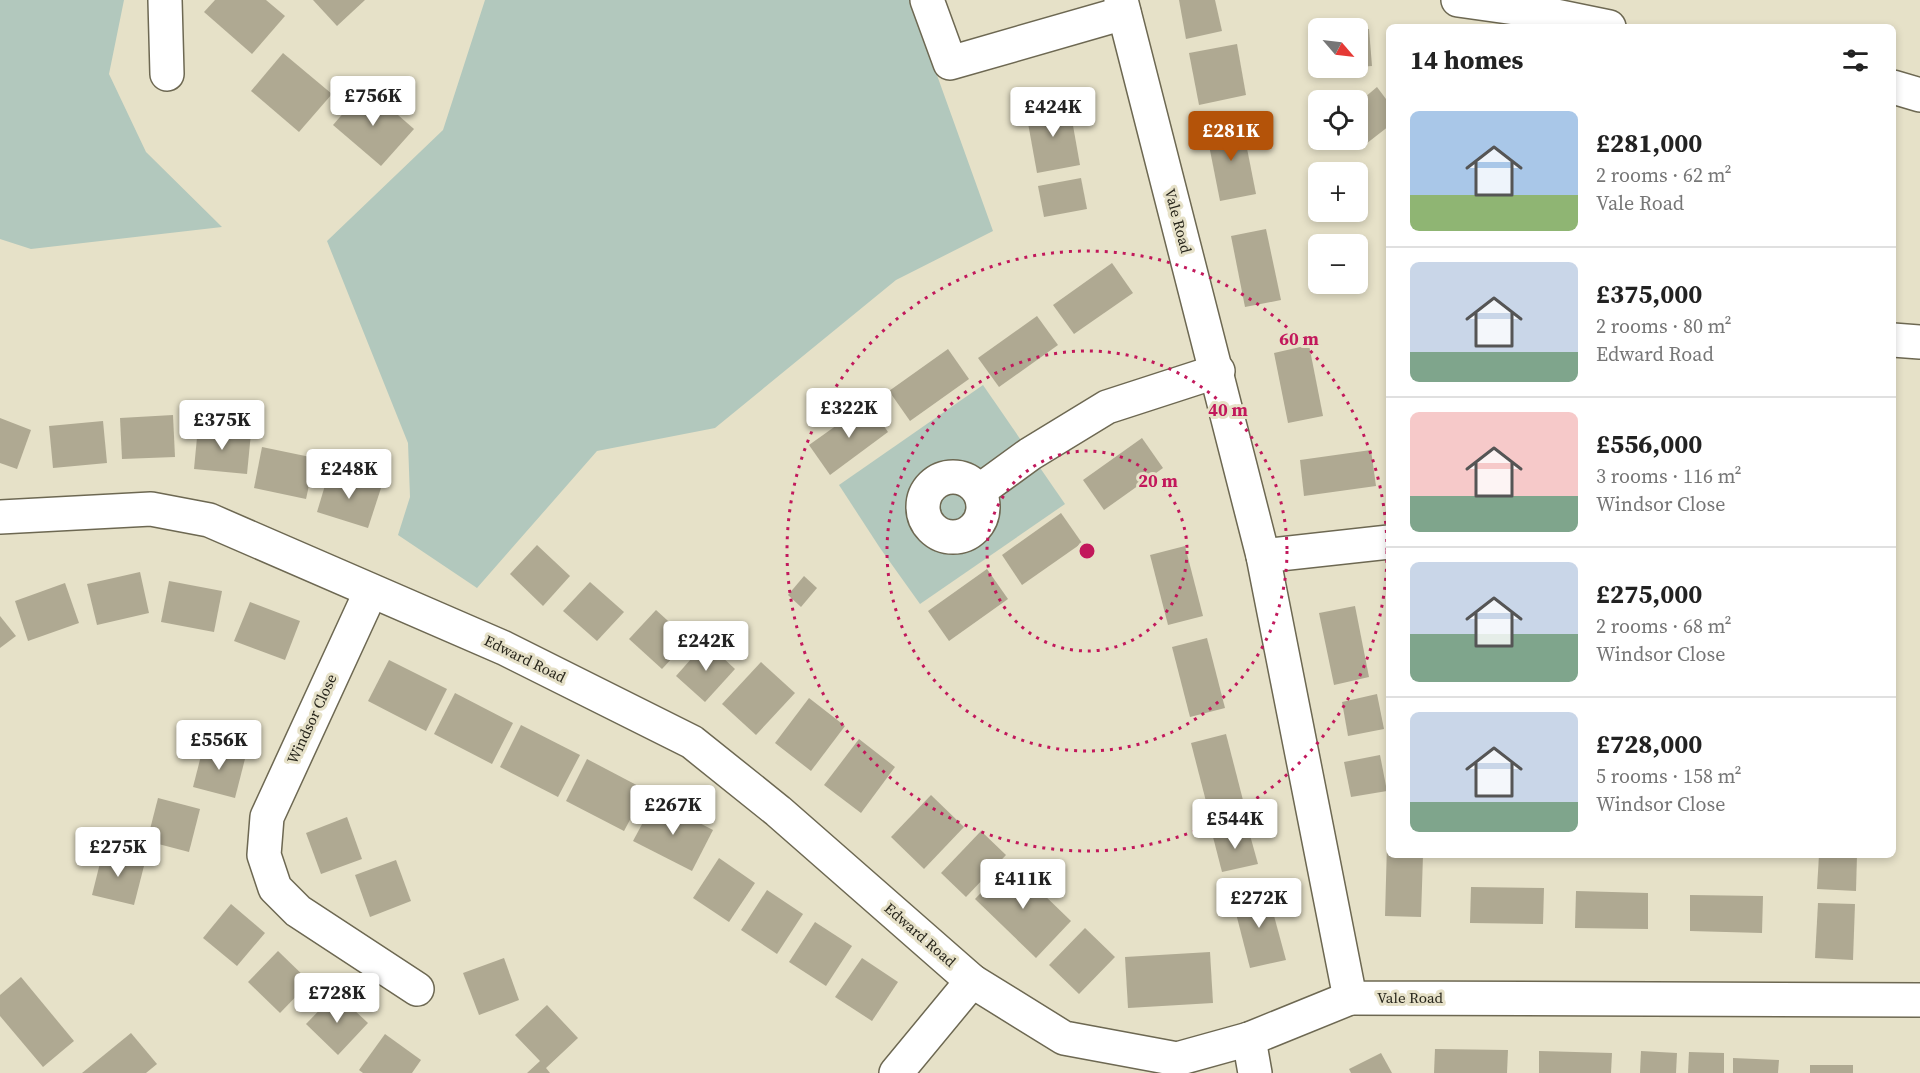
<!DOCTYPE html>
<html lang="en">
<head>
<meta charset="utf-8">
<style>
  body { margin:0; font-family:"Source Serif 4",serif; background:#f2f2f2; color:#222; height:100vh; display:flex; flex-direction:column; font-size:22px; white-space:nowrap }
  * { box-sizing:border-box; margin:0 }
  p { font-size:20px; color:#767676 }
  .icon { flex:none; width:33px; height:33px; fill:none; stroke:currentColor; stroke-width:2; stroke-linecap:round; stroke-linejoin:round }
  .map { position:relative; flex:1; overflow:hidden }
  .side { position:absolute; left:1386px; top:24px; width:510px; height:834px; display:flex; flex-direction:column; background:#fff; border-radius:9px; box-shadow:0 3px 9px #0003 }
  .side>* { flex:none }
  .needle { width:39px; rotate:118deg }
  .controls { position:absolute; left:1308px; top:18px; display:grid; gap:12px }
  .controls a { display:grid; place-items:center; width:60px; height:60px; border-radius:9px; background:#fff; box-shadow:0 3px 9px #0003; font-size:30px }
  .price { position:absolute; translate:-50% -51px; padding:0 14px; border-radius:6px; background:#fff; color:#222; font-size:20px; line-height:39px; filter:drop-shadow(0 2px 3px #0008) }
  .price::after { content:''; position:absolute; left:50%; top:36px; width:18px; height:14px; margin-left:-9px; background:inherit; clip-path:polygon(0 0,100% 0,50% 100%) }
  .price.current { background:#b45309; color:#fff }
  ul { padding:0; list-style:none }
  li { display:flex; align-items:center; gap:18px; height:150px; padding:0 24px }
  li+li { border-top:2px solid #e0e0e0 }
  li span { display:grid; place-items:center; flex:none; width:168px; height:120px; border-radius:9px; color:#555 }
  li>.icon { margin-inline-start:auto }
  span .icon { width:72px; height:72px; fill:#fffc; stroke-width:1 }
  li b { font-size:26px }
  h2 { display:flex; justify-content:space-between; align-items:center; height:72px; padding:0 24px; font-size:26px }
  .map>svg:first-child { display:block }
</style>
</head>
<body>
<div class="map">
<svg width="1920" height="1073" viewBox="0 0 1920 1073">
  <rect width="100%" height="100%" fill="#e6e1c8"/>
  <!-- green -->
  <g fill="#b2c8bd">
    <polygon points="0,0 124,0 109,74 146,152 222,227 31,249 0,239"/>
    <polygon points="485,0 910,0 993,231 896,280 715,428 597,451 477,588 398,535 410,497 408,443 327,241 443,130"/>
    <polygon points="983,385 1065,504 920,604 880,548 839,485"/>
  </g>
  <!-- building -->
  <g fill="#afa992">
    <polygon points="215,0 266,0 285,16 252,54 204,12"/>
    <polygon points="313,0 365,0 337,26"/>
    <polygon points="1179,0 1215,0 1222,31 1186,39"/>
    <polygon points="1369,29 1372,66 1358,67 1358,30"/>
    <polygon points="1237,44 1246,95 1199,105 1189,53"/>
    <polygon points="283,53 332,94 299,132 251,91"/>
    <polygon points="366,87 414,129 381,166 333,125"/>
    <polygon points="1377,87 1389,103 1389,126 1362,147 1358,140 1358,103"/>
    <polygon points="1069,103 1080,165 1037,173 1026,112"/>
    <polygon points="1242,123 1256,194 1220,201 1206,130"/>
    <polygon points="1081,178 1087,209 1044,217 1038,186"/>
    <polygon points="1266,229 1281,300 1245,307 1231,236"/>
    <polygon points="1112,263 1133,293 1074,334 1053,305"/>
    <polygon points="1037,316 1058,345 999,387 978,358"/>
    <polygon points="1309,345 1323,416 1288,423 1274,353"/>
    <polygon points="948,349 969,379 910,421 889,391"/>
    <polygon points="868,403 888,432 830,475 809,445"/>
    <polygon points="173,415 175,457 122,459 120,418"/>
    <polygon points="0,418 31,430 17,469 0,463"/>
    <polygon points="103,421 107,463 53,468 49,426"/>
    <polygon points="198,427 251,433 247,474 194,469"/>
    <polygon points="1142,438 1163,468 1104,510 1083,480"/>
    <polygon points="262,447 315,458 306,499 254,488"/>
    <polygon points="1371,450 1376,486 1304,496 1300,460"/>
    <polygon points="329,472 381,488 368,528 317,512"/>
    <polygon points="1061,513 1082,543 1022,585 1002,555"/>
    <polygon points="537,545 570,576 543,606 510,574"/>
    <polygon points="1185,546 1203,616 1168,625 1150,555"/>
    <polygon points="987,569 1008,599 949,641 928,611"/>
    <polygon points="140,572 149,613 97,625 87,584"/>
    <polygon points="804,576 817,588 801,607 788,595"/>
    <polygon points="169,581 222,591 214,632 161,622"/>
    <polygon points="590,582 624,612 597,641 563,611"/>
    <polygon points="65,583 79,623 28,641 15,601"/>
    <polygon points="250,602 300,621 285,660 234,641"/>
    <polygon points="1355,606 1369,677 1334,685 1319,613"/>
    <polygon points="656,610 689,640 662,669 629,639"/>
    <polygon points="0,616 16,636 0,648"/>
    <polygon points="1207,638 1225,708 1190,717 1172,647"/>
    <polygon points="706,642 735,669 705,702 676,676"/>
    <polygon points="389,660 447,689 426,731 368,701"/>
    <polygon points="761,662 795,693 756,735 722,704"/>
    <polygon points="455,693 513,723 492,764 434,734"/>
    <polygon points="1377,694 1384,729 1348,736 1342,702"/>
    <polygon points="809,698 845,726 811,771 775,743"/>
    <polygon points="521,725 580,755 558,797 500,767"/>
    <polygon points="1226,734 1244,804 1209,813 1191,743"/>
    <polygon points="859,739 895,767 861,813 824,785"/>
    <polygon points="204,744 246,755 235,798 193,787"/>
    <polygon points="1380,755 1387,791 1351,797 1344,762"/>
    <polygon points="587,759 646,790 624,831 566,801"/>
    <polygon points="931,795 964,827 924,869 891,837"/>
    <polygon points="158,798 200,809 189,852 147,841"/>
    <polygon points="655,800 713,830 692,871 633,841"/>
    <polygon points="347,817 362,859 321,874 306,833"/>
    <polygon points="1248,828 1258,864 1222,872 1213,837"/>
    <polygon points="981,831 1006,855 966,897 941,873"/>
    <polygon points="1387,844 1389,855 1423,855 1421,917 1385,916"/>
    <polygon points="103,851 145,862 134,905 92,895"/>
    <polygon points="1819,855 1857,855 1856,891 1817,889"/>
    <polygon points="719,858 755,883 729,922 693,898"/>
    <polygon points="396,860 411,901 370,917 355,875"/>
    <polygon points="1010,862 1071,921 1036,958 975,899"/>
    <polygon points="1471,887 1544,888 1543,924 1470,923"/>
    <polygon points="767,890 803,914 777,954 741,930"/>
    <polygon points="1267,890 1286,960 1250,968 1232,898"/>
    <polygon points="1576,891 1648,893 1648,929 1575,928"/>
    <polygon points="1690,895 1763,896 1762,933 1690,931"/>
    <polygon points="1818,903 1855,904 1853,960 1815,958"/>
    <polygon points="231,904 265,933 237,966 203,938"/>
    <polygon points="815,922 852,946 826,986 789,962"/>
    <polygon points="1085,928 1115,957 1079,994 1049,965"/>
    <polygon points="278,951 310,982 280,1013 248,982"/>
    <polygon points="1210,952 1213,1003 1128,1008 1125,957"/>
    <polygon points="504,958 519,1000 479,1015 463,973"/>
    <polygon points="862,958 898,982 872,1021 835,997"/>
    <polygon points="21,977 74,1041 43,1067 0,1016 0,995"/>
    <polygon points="336,993 368,1023 338,1055 306,1024"/>
    <polygon points="547,1005 578,1038 546,1068 550,1073 527,1073 540,1061 515,1035"/>
    <polygon points="131,1033 157,1064 146,1073 82,1073"/>
    <polygon points="385,1034 421,1060 412,1073 363,1073 359,1070"/>
    <polygon points="1435,1049 1508,1050 1507,1073 1434,1073"/>
    <polygon points="1539,1051 1612,1053 1611,1073 1539,1073"/>
    <polygon points="1641,1051 1677,1053 1676,1073 1640,1073"/>
    <polygon points="1689,1052 1724,1053 1724,1073 1688,1073"/>
    <polygon points="1381,1053 1392,1073 1351,1073 1349,1069"/>
    <polygon points="1733,1058 1779,1060 1778,1073 1733,1073"/>
    <rect x="1810" y="1065" width="43" height="8"/>
  </g>
  <g fill="none" stroke-linecap="round" stroke-linejoin="round">
    <defs>
      <g id="minor">
        <polyline points="165,0 167,74"/>
        <polyline points="927,0 950,63 1124,13"/>
        <polyline points="1121,0 1263,556 1350,998 1920,1000"/>
        <polyline points="1458,0 1522,9 1609,27"/>
        <polyline points="1893,87 1920,95"/>
        <polyline points="1893,340 1920,342"/>
        <circle cx="953" cy="507" r="30"/>
        <polyline points="979,491 1030,454 1107,407 1218,371"/>
        <polyline points="0,517 151,509 209,520 504,648 692,742 778,811 972,981 1064,1038 1177,1059 1249,1039 1350,998"/>
        <polyline points="1263,556 1389,542"/>
        <polyline points="371,591 267,817 264,855 275,888 298,911 417,989"/>
        <polyline points="1249,1039 1255,1073"/>
        <polyline points="896,1073 972,981"/>
      </g>
    </defs>
    <!-- minor casing -->
    <use href="#minor" stroke="#6d6852" stroke-width="36"/>
    <!-- minor -->
    <use href="#minor" stroke="#fff" stroke-width="33"/>
  </g>
  <!-- distance rings -->
  <g fill="none" stroke="#c2185b" stroke-width="3" stroke-dasharray="3 6">
    <circle cx="1087" cy="551" r="100"/>
    <circle cx="1087" cy="551" r="200"/>
    <circle cx="1087" cy="551" r="300"/>
  </g>
  <g text-anchor="middle" stroke-width="6" stroke-linejoin="round" paint-order="stroke">
    <!-- street labels -->
    <g font-size="15" fill="#27251b" stroke="#e6e1c8">
      <text transform="translate(1178 221) rotate(75)" y="5">Vale Road</text>
      <text transform="translate(525 659) rotate(26)" y="5">Edward Road</text>
      <text transform="translate(312 719) rotate(-65)" y="5">Windsor Close</text>
      <text transform="translate(920 935) rotate(41)" y="5">Edward Road</text>
      <text x="1410" y="1003">Vale Road</text>
    </g>
  </g>
  <circle cx="1087" cy="551" r="9" fill="#c2185b" stroke="#e6e1c8" stroke-width="3"/>
  <g font-size="18" text-anchor="middle" font-weight="bold" fill="#c2185b" stroke="#e6e1c8" stroke-width="6" stroke-linejoin="round" paint-order="stroke">
    <text x="1299" y="345">60 m</text>
    <text x="1228" y="416">40 m</text>
    <text x="1158" y="487">20 m</text>
  </g>
</svg>
<div class="controls">
<a><svg class="needle" viewBox="-14 -14 28 28"><path d="M0-13l5 13h-10z" fill="#e53935"/><path d="M0 13l5-13h-10z" fill="#767676"/></svg></a>
<a><svg class="icon" aria-label="locate" viewBox="0 0 24 24"><circle cx="12" cy="12" r="6"/><path d="M12 2v4M12 18v4M2 12h4M18 12h4"/></svg></a>
<a>+</a>
<a>−</a>
</div>
<b class="price" style="left:373px;top:127px">£756K</b>
<b class="price" style="left:1053px;top:138px">£424K</b>
<b class="price current" style="left:1231px;top:162px">£281K</b>
<b class="price" style="left:849px;top:439px">£322K</b>
<b class="price" style="left:222px;top:451px">£375K</b>
<b class="price" style="left:349px;top:500px">£248K</b>
<b class="price" style="left:706px;top:672px">£242K</b>
<b class="price" style="left:219px;top:771px">£556K</b>
<b class="price" style="left:673px;top:836px">£267K</b>
<b class="price" style="left:1235px;top:850px">£544K</b>
<b class="price" style="left:118px;top:878px">£275K</b>
<b class="price" style="left:1023px;top:910px">£411K</b>
<b class="price" style="left:1259px;top:929px">£272K</b>
<b class="price" style="left:337px;top:1024px">£728K</b>
<section class="side">
<h2>14 homes<svg class="icon" aria-label="filters" viewBox="0 0 24 24"><path d="M4 7h16M4 17h16"/><circle cx="9" cy="7" r="2"/><circle cx="15" cy="17" r="2"/></svg></h2>
<ul>
<li><span style="background:linear-gradient(#a9c7e8 70%,#8fb573 0)"><svg class="icon" aria-label="home" viewBox="0 0 24 24"><path d="M3 11l9-7 9 7M6 9v11h12V9"/></svg></span><div><b>£281,000</b><p>2 rooms · 62 m²</p><p>Vale Road</p></div></li>
<li><span style="background:linear-gradient(#c9d6e8 75%,#7fa58c 0)"><svg class="icon" aria-label="home" viewBox="0 0 24 24"><path d="M3 11l9-7 9 7M6 9v11h12V9"/></svg></span><div><b>£375,000</b><p>2 rooms · 80 m²</p><p>Edward Road</p></div></li>
<li><span style="background:linear-gradient(#f6c9c9 70%,#7fa58c 0)"><svg class="icon" aria-label="home" viewBox="0 0 24 24"><path d="M3 11l9-7 9 7M6 9v11h12V9"/></svg></span><div><b>£556,000</b><p>3 rooms · 116 m²</p><p>Windsor Close</p></div></li>
<li><span style="background:linear-gradient(#c9d6e8 60%,#7fa58c 0)"><svg class="icon" aria-label="home" viewBox="0 0 24 24"><path d="M3 11l9-7 9 7M6 9v11h12V9"/></svg></span><div><b>£275,000</b><p>2 rooms · 68 m²</p><p>Windsor Close</p></div></li>
<li><span style="background:linear-gradient(#c9d6e8 75%,#7fa58c 0)"><svg class="icon" aria-label="home" viewBox="0 0 24 24"><path d="M3 11l9-7 9 7M6 9v11h12V9"/></svg></span><div><b>£728,000</b><p>5 rooms · 158 m²</p><p>Windsor Close</p></div></li>
</ul>
</section>
</div>
</body>
</html>
